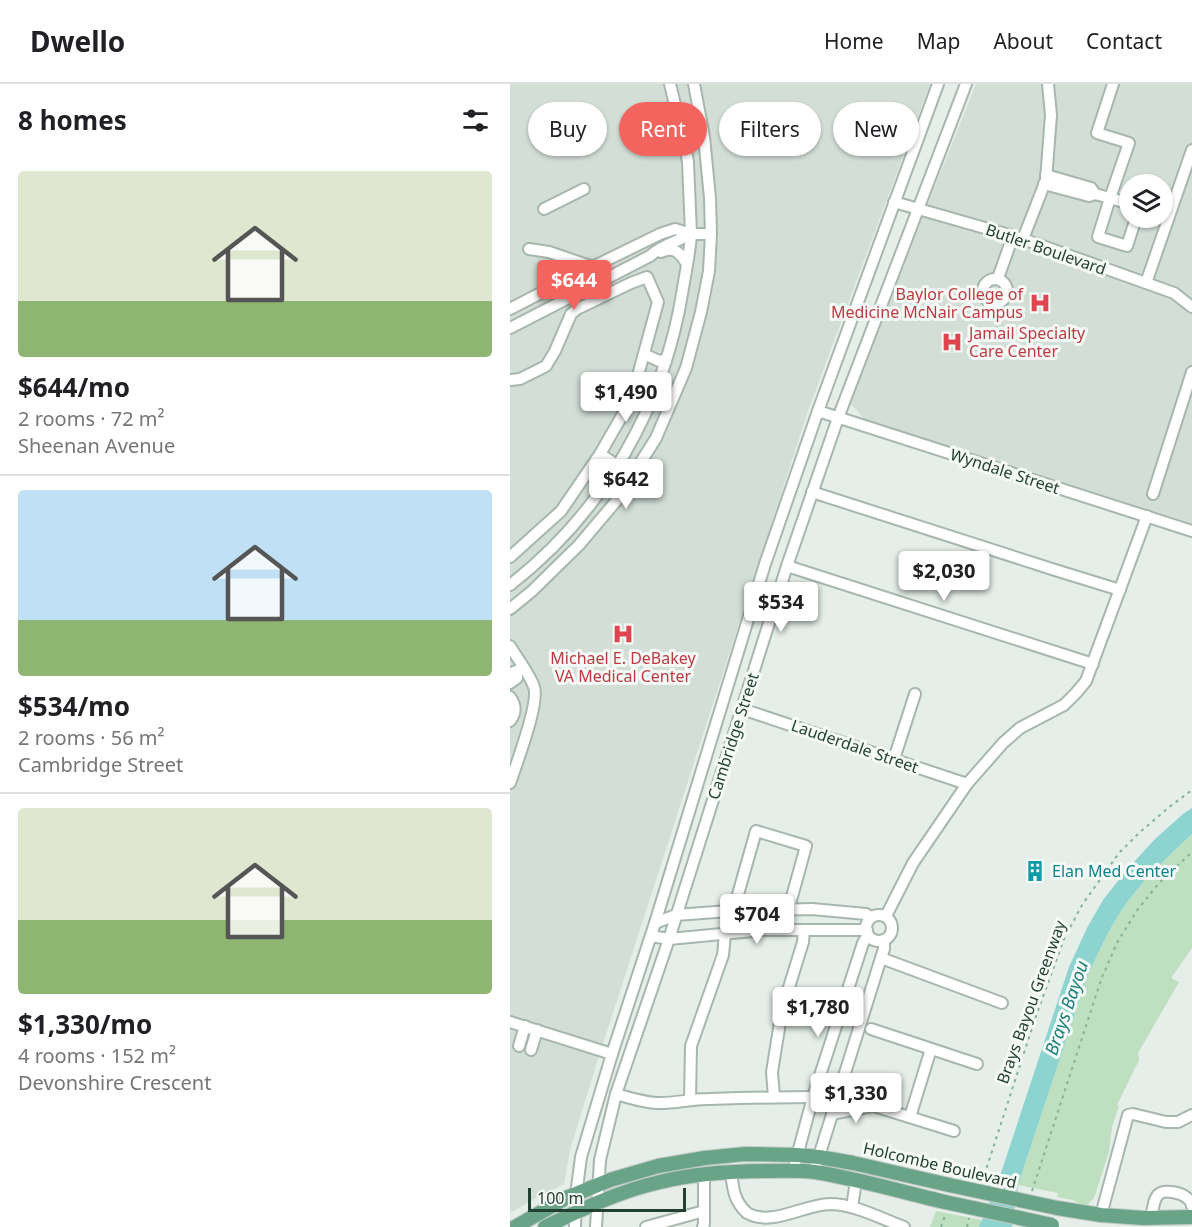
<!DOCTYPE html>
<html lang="en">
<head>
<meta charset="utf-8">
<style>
  body { margin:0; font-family:"Noto Sans",sans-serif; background:#f2f2f2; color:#202124; height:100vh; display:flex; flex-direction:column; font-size:22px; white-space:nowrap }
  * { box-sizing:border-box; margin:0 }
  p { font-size:20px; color:#757577 }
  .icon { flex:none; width:33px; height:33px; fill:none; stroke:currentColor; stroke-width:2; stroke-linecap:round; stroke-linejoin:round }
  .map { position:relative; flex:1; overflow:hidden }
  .panel { display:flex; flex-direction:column; background:#fff; width:510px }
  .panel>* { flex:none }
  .guide { position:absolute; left:18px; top:18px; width:570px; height:54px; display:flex; gap:12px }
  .controls { position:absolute; left:609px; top:90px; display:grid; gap:12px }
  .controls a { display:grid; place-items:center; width:54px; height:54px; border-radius:50%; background:#fff; box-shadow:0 2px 4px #0004; font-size:30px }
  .scale { position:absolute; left:18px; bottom:15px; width:158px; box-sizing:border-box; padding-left:6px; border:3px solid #234133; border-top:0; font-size:16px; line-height:21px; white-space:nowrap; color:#234133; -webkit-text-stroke:4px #f6faf7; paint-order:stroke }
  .price { position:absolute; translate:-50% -51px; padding:0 14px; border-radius:6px; background:#fff; color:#222; font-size:20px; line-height:39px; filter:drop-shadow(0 2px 3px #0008) }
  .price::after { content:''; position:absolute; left:50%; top:36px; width:18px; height:14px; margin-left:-9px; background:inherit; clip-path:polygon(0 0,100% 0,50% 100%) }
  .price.current { background:#f4645e; color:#fff }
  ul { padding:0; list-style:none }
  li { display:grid; align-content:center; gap:12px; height:318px; padding:0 18px }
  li+li { border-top:2px solid #e0e0e0 }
  li span { display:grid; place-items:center; height:186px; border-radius:6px; color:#555 }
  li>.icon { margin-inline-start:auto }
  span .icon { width:108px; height:108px; fill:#fffc; stroke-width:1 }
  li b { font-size:26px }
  h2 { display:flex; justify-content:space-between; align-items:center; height:72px; padding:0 18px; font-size:26px }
  .tag { padding:0 21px; border-radius:27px; background:#fff; box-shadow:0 2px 4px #0004; font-size:21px; line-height:54px }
  .tag.current { background:#f4645e; color:#fff }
  header { display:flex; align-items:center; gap:36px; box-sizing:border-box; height:84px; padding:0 30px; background:#fff; border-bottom:2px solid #e0e0e0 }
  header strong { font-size:28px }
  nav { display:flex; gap:33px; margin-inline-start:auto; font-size:21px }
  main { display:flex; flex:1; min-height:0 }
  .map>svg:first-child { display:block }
</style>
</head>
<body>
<header>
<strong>Dwello</strong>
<nav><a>Home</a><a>Map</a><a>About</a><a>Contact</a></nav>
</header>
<main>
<section class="panel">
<h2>8 homes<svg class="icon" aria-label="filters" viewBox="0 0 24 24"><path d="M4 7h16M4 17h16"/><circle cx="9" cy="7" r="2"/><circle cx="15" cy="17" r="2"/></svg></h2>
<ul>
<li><span style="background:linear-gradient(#dfe7d0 70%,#8fb573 0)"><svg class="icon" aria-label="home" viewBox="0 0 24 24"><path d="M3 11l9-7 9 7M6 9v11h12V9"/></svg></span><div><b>$644/mo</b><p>2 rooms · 72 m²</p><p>Sheenan Avenue</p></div></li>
<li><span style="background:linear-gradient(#bfe0f5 70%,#8fb573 0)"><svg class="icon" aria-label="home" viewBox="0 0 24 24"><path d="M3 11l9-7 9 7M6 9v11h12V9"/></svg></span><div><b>$534/mo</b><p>2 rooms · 56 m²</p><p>Cambridge Street</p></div></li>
<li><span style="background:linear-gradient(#dfe7d0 60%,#8fb573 0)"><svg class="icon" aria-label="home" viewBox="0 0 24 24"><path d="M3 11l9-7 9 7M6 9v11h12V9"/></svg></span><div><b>$1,330/mo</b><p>4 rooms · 152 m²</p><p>Devonshire Crescent</p></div></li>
</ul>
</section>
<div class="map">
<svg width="682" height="1143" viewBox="0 0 682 1143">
  <rect width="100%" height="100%" fill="#e5eee8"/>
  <!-- built -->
  <g fill="#d3ded7" fill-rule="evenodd">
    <polygon points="0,0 420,0 298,327 87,978 60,1066 54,1100 24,1115 0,1129"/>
    <path d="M466,0H682V440L356,337L341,320L344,304ZM620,100H652V134H620Z"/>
  </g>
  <!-- green -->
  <g fill="#bedfc0">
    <path d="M682,750V864L661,894L669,898L628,969L629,976L607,1021L609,1022L602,1043L599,1068L584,1114L577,1121H572L563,1116L547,1113L548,1109L508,1101L577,893C591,863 604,833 626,807C643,786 663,768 682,750Z"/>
    <polygon points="426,1127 508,1143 420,1143"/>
  </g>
  <!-- water -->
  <path fill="#8dd4d0" d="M682,724V750C663,768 643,786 626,807C604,833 591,863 577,893L508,1101L502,1143H469L487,1101L559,883L577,844L593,816L615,788L644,756L673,730Z"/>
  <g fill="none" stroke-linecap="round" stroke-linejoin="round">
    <defs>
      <g id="minor">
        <polyline points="603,0 587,49 619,59 600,114 620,120"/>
        <polyline points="536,91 581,104 585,110"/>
        <polyline points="534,100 579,112 585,110 600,114 588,153 617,162 626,134"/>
        <polyline points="384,118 513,155 636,199 664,209 682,223"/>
        <polyline points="34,125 74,105"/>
        <polyline points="513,155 536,96 541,31 538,0"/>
        <polyline points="19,165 39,168 83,183"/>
        <path d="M151,168C165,162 170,169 177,180"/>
        <polyline points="488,194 503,152"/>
        <circle cx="485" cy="207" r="12"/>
        <polyline points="636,199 682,66"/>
        <polyline points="0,225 56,196 150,150 165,145 181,150 201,150"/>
        <path d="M0,244L140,172C152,161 167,158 181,150"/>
        <polyline points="134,270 149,277 153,276 156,277"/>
        <polyline points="0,296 10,295 36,282 45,267 61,230 67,225 121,199 137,193 148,218 127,295 117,323 90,370 51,427 0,473"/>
        <polyline points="308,327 682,447"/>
        <polyline points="90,370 102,378 105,385 118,397"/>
        <polyline points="302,408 545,486 610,506"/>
        <polyline points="643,410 682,288"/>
        <polyline points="277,482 583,580"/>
        <path d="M0,501C94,428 155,321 173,204C176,186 180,168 181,150L178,78L175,61L160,0"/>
        <polyline points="0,525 22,507 69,461 107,416 146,354 176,284 191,228 199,187 201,150 200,114 194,53 184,0"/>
        <path d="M0,562C7,574 20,591 24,603C30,618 6,681 0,699"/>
        <path d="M0,590C4,587 8,587 13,584"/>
        <polyline points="0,599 7,594 7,589"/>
        <path d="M0,613C6,621 6,629 0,637"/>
        <polyline points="232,625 457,700"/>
        <polyline points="384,675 405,610"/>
        <polyline points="226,827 225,821 246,747 296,762 280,820 280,825"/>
        <circle cx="369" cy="844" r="13"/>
        <polyline points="376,832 403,779 457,700 493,659 510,644 554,621 566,609 576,597 637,432"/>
        <polyline points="145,839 166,831 219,827 302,825 356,830 361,833"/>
        <polyline points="141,852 159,855 254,846 357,846"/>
        <polyline points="371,874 492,919"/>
        <polyline points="0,938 102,970"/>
        <polyline points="361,945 467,980"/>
        <polyline points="9,962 15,942"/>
        <polyline points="21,966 27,946"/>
        <polyline points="330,1006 364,1022 444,1047"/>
        <path d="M106,1010C119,1014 132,1018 146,1019C163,1020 180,1015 197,1015C233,1014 268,1013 303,1013"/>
        <polyline points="264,1013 262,988 272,926 293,858 294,846"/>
        <polyline points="180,1015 181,962 213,871 215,850"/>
        <polyline points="322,1030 363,1022"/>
        <polyline points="400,1033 421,965"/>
        <polyline points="283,1087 303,1013 353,859 358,851"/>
        <path d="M221,1088C223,1105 224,1117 237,1129C262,1143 292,1121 320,1120C344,1120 372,1135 394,1143"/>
        <polyline points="304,1088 371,874 374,865 374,856"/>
        <polyline points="342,1123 346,1097"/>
        <polyline points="591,1131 618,1031 623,1030 656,1038 668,1038 682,1031"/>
        <path d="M641,1134C643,1127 643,1115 649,1110C655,1105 672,1109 677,1114C681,1117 681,1118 682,1122"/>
        <polyline points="65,1143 66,1111 71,1073 102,970 145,839 255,480 308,327 428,0"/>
        <polyline points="86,1143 90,1076 106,1010 159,855 277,482 328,334 456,0"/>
        <polyline points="136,1143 194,1127"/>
        <polyline points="193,1143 194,1140 194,1090"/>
      </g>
      <g id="major">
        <polyline points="547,1124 591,1131 633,1134 682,1133"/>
        <polyline points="5,1143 56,1114 100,1096 148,1082 195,1074 235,1070 287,1071 309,1073 343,1079 439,1101"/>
        <path d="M35,1143C72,1125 110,1107 150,1098C186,1089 223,1087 260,1087C275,1087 290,1086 305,1088C349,1095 392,1108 435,1118"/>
      </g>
    </defs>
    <!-- minor casing -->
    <use href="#minor" stroke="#a7b7ae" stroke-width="14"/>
    <!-- major casing -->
    <use href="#major" stroke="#c1cac6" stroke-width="16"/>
    <!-- path -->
    <g stroke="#85b29b" stroke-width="2" stroke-dasharray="3 4.5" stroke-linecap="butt">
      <polyline points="472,1098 526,932 554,855 572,821 609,769 629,749 658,724 682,706"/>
      <polyline points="522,1107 592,893 608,857 628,825 649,799 682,768"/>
      <polyline points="431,1143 436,1129"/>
      <polyline points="457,1143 459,1134"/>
    </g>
    <!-- minor -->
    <use href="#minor" stroke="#fff" stroke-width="10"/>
    <!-- major -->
    <use href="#major" stroke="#69a489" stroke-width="14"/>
    <defs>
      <g id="major-bridge">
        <polyline points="439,1101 547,1124"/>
        <polyline points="435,1118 542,1141"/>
      </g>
    </defs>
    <!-- major-bridge casing -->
    <use href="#major-bridge" stroke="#c1cac6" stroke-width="16" stroke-linecap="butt"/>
    <!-- major-bridge -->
    <use href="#major-bridge" stroke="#69a489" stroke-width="14"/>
  </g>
  <!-- icons -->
  <defs>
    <symbol id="hospital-bare" viewBox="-9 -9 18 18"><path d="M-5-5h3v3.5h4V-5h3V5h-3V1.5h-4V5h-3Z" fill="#e0444e" stroke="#f6faf7" stroke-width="2.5" paint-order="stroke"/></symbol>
    <symbol id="building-bare" viewBox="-9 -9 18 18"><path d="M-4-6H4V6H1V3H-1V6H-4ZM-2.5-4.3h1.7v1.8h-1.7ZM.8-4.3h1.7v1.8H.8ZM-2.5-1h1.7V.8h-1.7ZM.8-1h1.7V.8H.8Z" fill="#0f9aa8" stroke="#f6faf7" stroke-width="2.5" paint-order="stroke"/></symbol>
  </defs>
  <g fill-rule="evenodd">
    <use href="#hospital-bare" x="515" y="204" width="30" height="30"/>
    <use href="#hospital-bare" x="427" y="243" width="30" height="30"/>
    <use href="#hospital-bare" x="98" y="535" width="30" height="30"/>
    <use href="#building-bare" x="510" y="772" width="30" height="30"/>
  </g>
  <g text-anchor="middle" stroke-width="6" stroke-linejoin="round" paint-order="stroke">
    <!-- street labels -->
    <g font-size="16" fill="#234133" stroke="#f6faf7">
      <text transform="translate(536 165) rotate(19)" y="6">Butler Boulevard</text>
      <text transform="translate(495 387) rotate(18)" y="6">Wyndale Street</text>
      <text transform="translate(223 652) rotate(-72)" y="6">Cambridge Street</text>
      <text transform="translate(345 662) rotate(19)" y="6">Lauderdale Street</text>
      <text transform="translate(521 918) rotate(-70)" y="6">Brays Bayou Greenway</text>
      <text transform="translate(430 1081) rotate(13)" y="6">Holcombe Boulevard</text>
    </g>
    <!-- health labels -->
    <g font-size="16" fill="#be3a42" stroke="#f6faf7" text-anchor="end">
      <text x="513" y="216">Baylor College of<tspan x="513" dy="18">Medicine McNair Campus</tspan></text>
      <text x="459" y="255" text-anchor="start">Jamail Specialty<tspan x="459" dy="18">Care Center</tspan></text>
      <text x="113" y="580" text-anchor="middle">Michael E. DeBakey<tspan x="113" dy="18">VA Medical Center</tspan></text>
    </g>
    <!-- culture labels -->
    <g font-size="16" fill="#0d838f" stroke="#f6faf7" text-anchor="start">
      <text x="542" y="793">Elan Med Center</text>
    </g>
    <!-- water labels -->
    <g font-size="18" font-style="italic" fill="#1c7f7b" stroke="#f6faf7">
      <text transform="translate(557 924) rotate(-71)" y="6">Brays Bayou</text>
    </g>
  </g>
</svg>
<div class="controls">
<a><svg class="icon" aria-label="layers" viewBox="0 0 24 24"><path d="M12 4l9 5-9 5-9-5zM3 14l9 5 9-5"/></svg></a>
</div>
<div class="scale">100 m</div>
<b class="price current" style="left:64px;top:227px">$644</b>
<b class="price" style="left:116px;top:339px">$1,490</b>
<b class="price" style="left:116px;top:426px">$642</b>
<b class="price" style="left:434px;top:518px">$2,030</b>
<b class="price" style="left:271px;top:549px">$534</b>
<b class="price" style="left:247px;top:861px">$704</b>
<b class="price" style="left:308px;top:954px">$1,780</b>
<b class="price" style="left:346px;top:1040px">$1,330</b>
<div class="guide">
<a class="tag">Buy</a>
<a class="tag current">Rent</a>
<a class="tag">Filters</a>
<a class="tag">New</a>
</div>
</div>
</main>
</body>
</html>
